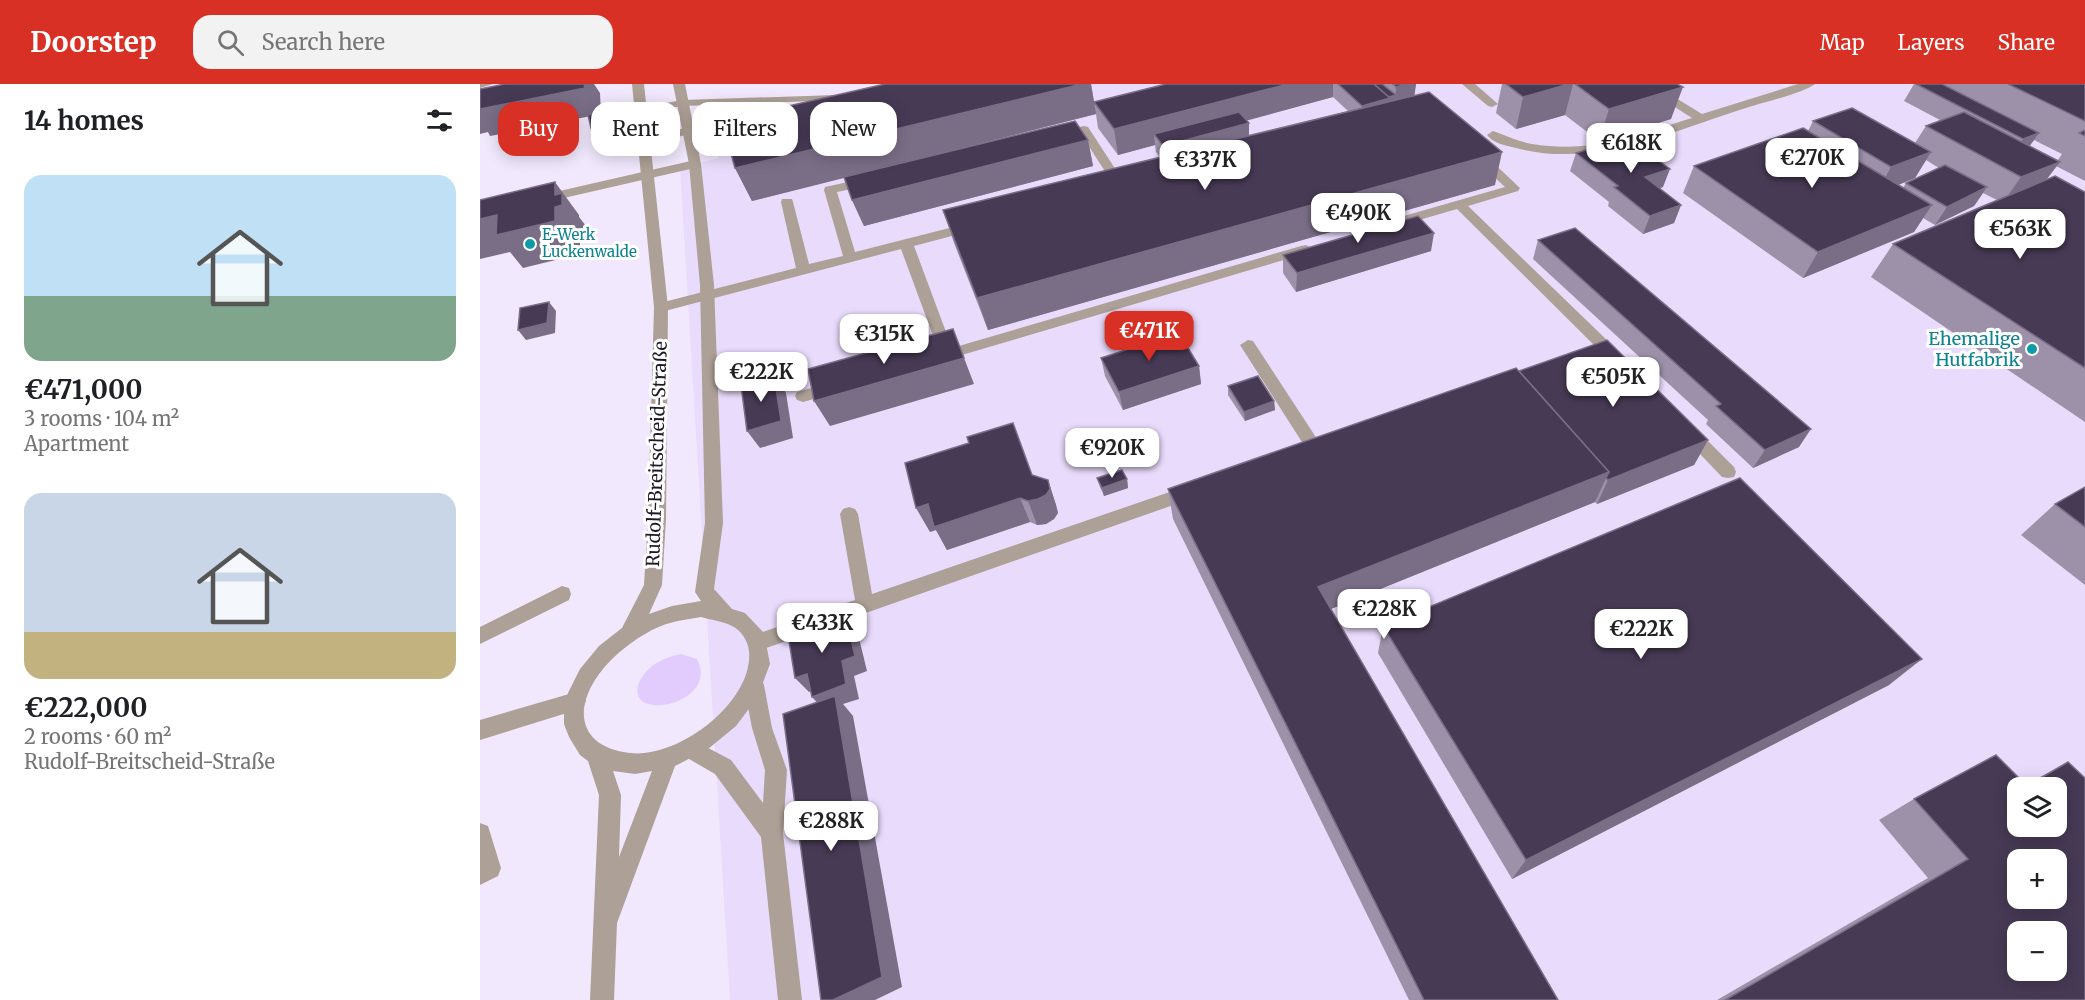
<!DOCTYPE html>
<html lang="en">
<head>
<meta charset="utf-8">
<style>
  body { margin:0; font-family:Merriweather,serif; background:#f2f2f2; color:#202124; height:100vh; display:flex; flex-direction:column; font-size:22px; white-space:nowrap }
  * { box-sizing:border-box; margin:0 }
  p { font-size:20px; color:#757577 }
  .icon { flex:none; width:33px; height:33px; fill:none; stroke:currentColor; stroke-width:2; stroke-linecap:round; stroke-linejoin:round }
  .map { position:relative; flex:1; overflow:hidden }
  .panel { display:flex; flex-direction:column; background:#fff; width:480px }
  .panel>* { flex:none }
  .hud { position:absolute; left:18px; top:18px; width:570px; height:54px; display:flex; gap:12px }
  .controls { position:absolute; left:1527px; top:693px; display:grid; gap:12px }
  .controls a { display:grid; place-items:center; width:60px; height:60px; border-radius:12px; background:#fff; box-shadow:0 3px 15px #0003; font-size:30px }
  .price { position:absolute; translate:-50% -51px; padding:0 14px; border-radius:12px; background:#fff; color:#222; font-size:20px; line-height:39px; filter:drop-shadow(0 2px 3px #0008) }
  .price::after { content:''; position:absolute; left:50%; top:36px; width:18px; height:14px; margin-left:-9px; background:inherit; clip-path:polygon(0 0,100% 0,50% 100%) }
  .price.on { background:#d93025; color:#fff }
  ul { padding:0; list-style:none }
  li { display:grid; align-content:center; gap:12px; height:318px; padding:0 24px }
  li span { display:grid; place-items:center; height:186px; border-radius:18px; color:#555 }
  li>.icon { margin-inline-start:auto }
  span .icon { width:108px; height:108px; fill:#fffc; stroke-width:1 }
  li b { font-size:26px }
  h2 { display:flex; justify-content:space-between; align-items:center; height:72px; padding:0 24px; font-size:26px }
  .chip { padding:0 21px; border-radius:18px; background:#fff; box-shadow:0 3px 15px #0003; font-size:21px; line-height:54px }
  .chip.on { background:#d93025; color:#fff }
  header { display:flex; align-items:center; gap:36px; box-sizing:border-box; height:84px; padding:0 30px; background:#d93025; color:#fff }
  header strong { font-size:28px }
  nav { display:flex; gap:33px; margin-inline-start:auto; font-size:21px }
  .search { width:420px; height:54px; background:#f2f2f2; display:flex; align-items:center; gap:15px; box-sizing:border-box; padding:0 21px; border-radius:18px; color:#757577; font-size:22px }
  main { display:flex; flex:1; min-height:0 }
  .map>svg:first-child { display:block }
</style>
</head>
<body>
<header>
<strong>Doorstep</strong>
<div class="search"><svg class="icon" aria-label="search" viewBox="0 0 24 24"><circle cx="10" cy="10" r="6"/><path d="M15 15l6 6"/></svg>Search here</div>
<nav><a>Map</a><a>Layers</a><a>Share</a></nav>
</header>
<main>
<section class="panel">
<h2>14 homes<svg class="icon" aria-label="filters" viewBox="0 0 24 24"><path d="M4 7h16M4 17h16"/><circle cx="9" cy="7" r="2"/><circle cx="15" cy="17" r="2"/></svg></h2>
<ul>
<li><span style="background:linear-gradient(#bfe0f5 65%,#7fa58c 0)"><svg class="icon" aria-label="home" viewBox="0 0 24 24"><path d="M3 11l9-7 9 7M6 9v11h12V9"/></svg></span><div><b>€471,000</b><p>3 rooms · 104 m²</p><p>Apartment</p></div></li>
<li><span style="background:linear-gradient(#c9d6e8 75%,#c2b280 0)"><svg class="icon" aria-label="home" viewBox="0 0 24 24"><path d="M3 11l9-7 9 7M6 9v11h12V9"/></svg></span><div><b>€222,000</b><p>2 rooms · 60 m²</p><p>Rudolf-Breitscheid-Straße</p></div></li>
</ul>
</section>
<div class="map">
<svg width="1605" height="916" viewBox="0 0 1605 916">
  <rect width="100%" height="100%" fill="#f1e8fd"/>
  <!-- built -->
  <path fill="#e9dbfc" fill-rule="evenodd" d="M527,0H1300L1305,3L1311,0H1605V916H250L200,84L239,74L238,68ZM1538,704H1576V742H1538ZM1538,776H1576V814H1538ZM1538,848H1576V886H1538Z"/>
  <!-- green -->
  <path fill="#e1ccfd" d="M201,570L217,575C242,623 134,641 162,593C171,579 186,573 201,570Z"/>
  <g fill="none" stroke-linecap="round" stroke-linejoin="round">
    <!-- service -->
    <g fill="#ada096" fill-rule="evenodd">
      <polygon points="0,0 13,0 0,4"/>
      <polygon points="982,0 995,0 1018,20 1012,23 1008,22"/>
      <path d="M1159,0H1173L1222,30L1318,0H1335C1324,9 1281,19 1266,24C1192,47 1114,85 1036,64C1025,61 1014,60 1007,51L1013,47C1026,51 1038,58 1052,60C1112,70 1156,51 1212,34Z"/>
      <polygon points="604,42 608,43 647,103 645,106 637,106 601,50 578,56 572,52 574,49"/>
      <polygon points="1000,69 1004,70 1040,104 1038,107 988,122 1131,260 1134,264 1131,268 1121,268 977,125 915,143 908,139 910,136 1025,103 996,76 996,70"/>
      <polygon points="215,76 221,80 219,83 62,119 56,115 62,111"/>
      <polygon points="391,93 395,94 397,97 395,100 357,108 375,168 493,138 500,142 498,145 434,162 472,264 821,162 826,161 833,165 831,168 458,278 450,273 453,269 459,268 421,165 181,228 174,223 176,220 316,184 301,118 302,115 312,115 313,118 329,180 363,172 344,106 345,103"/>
      <polygon points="768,256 773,257 841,361 843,365 841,369 835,371 829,369 760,261"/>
      <polygon points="356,297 362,299 364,303 362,307 323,318 317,316 315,312 317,308"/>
      <polygon points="1207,340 1213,342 1254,383 1256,388 1254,393 1248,394 1242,393 1201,350 1199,346 1201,342"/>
      <polygon points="713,400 719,402 722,407 719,412 278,567 271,564 268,558 271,552 375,516 360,430 363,425 369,423 375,425 378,430 392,510"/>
      <polygon points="82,502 89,504 91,510 89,516 0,560 0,543"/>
      <polygon points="96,608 103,610 106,617 103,624 0,656 0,636"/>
      <polygon points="0,739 8,742 21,784 18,792 0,801"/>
    </g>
    <!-- minor -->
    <g fill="#ada096" fill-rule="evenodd">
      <polygon points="356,11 362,14 360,16 202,22 159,30 153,27 159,24 202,16"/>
      <polygon points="266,31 272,34 270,36 163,61 157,57 163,53"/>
      <polygon points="274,592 281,595 284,601 292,644 307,686 303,749 322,916 298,916 281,753 235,690 204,672 200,665 204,658 211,655 251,676 283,719 285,686 272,644 264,601 267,595"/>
    </g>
    <!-- tertiary -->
    <path fill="#ada096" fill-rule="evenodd" d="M152,0H164L188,223L186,435L182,501L169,530L192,522L221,517L215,508L225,439L220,201L209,80L193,0H205L221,80L234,201L243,439L234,505L252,525L265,529L284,549L290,580L277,614L256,642L228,665L195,682L137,839L134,916H110L119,711L108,677L100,671L89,653L84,640V625L88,609L100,585L119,562L142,544L164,501L168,435L174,223ZM221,533C230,536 243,537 252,542C261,546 268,557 269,567C274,617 199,675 150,669C107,665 91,634 115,596C127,577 146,561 165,550C182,539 201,536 221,533ZM133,687L155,690L172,687L139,773L141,711Z"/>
  </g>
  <!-- wall -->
  <g fill="#9c91a9" fill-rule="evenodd">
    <path d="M405,0H611L614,18L686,0H936L934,11L1015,101L508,246L474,159L463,126L680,73L676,68L675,61L638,71L618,44L616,30L416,81L608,56L613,82L384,142L372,116L364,94L272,117L255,84ZM853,13L868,27L769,51V39L766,36Z"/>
    <polygon points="1022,0 1197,0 1191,35 1119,57 1085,31 1036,45 1016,29"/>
    <path d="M1434,0H1605V97L1576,82L1566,96L1605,108V338L1391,193L1413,160L1517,116L1503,109L1494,122L1455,141L1443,134L1434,148L1323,194L1203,109L1214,82L1328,47L1333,37L1435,59L1446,42L1460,36L1424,17ZM1554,56L1582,70L1578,76L1549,62ZM1446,76L1459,84L1426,99L1423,104L1418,101L1435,94Z"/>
    <polygon points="1096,69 1183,103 1179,104 1201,121 1194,139 1163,150 1128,122 1129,118 1090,87"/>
    <polygon points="1058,156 1319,363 1273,384 1226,340 1228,336 1053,175"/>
    <polygon points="951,167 816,208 803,189 803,171"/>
    <polygon points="621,274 719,282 721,300 643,326 625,292"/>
    <polygon points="1039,287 1228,356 1214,381 1117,420 1115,418 851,525 1078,916 929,916 693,435 688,405"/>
    <polygon points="748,302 794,317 795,326 765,337 748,311"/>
    <polygon points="552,391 568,396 576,421 578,429 574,435 566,440 557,441 550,438 467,466 456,446 450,448"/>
    <polygon points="617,394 647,395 648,404 624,412 620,403"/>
    <polygon points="1605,403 1605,501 1541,451 1575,420"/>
    <polygon points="903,542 1409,601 1032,795 898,569"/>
    <polygon points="1588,678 1605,916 1237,916 1448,794 1399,736 1434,715 1545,701"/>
  </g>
  <!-- shaded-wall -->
  <g fill="#7a6e87">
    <polygon points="104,0 114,0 120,9 121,30 21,50 10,52 8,48 0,50 0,25"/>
    <polygon points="602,0 611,0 616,30 272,117 255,84"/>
    <polygon points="808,0 853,0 853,13 681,60 674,50 675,61 638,71 634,45"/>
    <polygon points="926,0 936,0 934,15 915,20 916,3"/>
    <polygon points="1089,0 1093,0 1085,31 1036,45 1043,13"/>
    <polygon points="1203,3 1191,35 1119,57 1129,25"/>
    <polygon points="916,11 915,20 880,39 882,22"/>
    <polygon points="130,26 146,52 149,65 128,70 111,44"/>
    <polygon points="769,39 769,57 685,80 683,62"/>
    <polygon points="1559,49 1546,67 1530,73 1543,55"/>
    <polygon points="608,56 613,82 384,142 372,116"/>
    <polygon points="1022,68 1015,101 508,246 497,214"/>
    <polygon points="1451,68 1435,94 1396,110 1411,83"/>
    <polygon points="1580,78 1560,104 1522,120 1541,93"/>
    <polygon points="1190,85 1183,103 1158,112 1165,93"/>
    <polygon points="75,98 99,131 99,133 106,142 107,154 100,156 100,170 43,184 30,168 0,175 0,135 17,131 75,123"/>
    <polygon points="1507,103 1494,122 1455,141 1467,123"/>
    <polygon points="1201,121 1194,139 1163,150 1170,132"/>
    <polygon points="1452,121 1434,148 1323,194 1338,168"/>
    <polygon points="954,149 951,167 816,208 817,189"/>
    <polygon points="69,218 76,227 75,249 46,256 38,246"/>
    <polygon points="473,245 494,300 350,342 334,317"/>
    <polygon points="719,282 721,300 643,326 639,308"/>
    <polygon points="294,291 306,309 313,354 280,364 267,347"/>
    <polygon points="794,317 795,326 765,337 764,328"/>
    <polygon points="1331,345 1319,363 1273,384 1285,366"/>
    <polygon points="1228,356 1214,381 1117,420 1128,396"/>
    <polygon points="1129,388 1115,418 836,531 838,503"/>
    <polygon points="647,395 648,404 624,412 622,404"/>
    <polygon points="568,396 576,421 578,429 574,435 566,440 557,441 548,417"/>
    <polygon points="540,414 550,438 467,466 456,446 450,448 436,424 448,420"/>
    <polygon points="365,531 377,546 387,587 374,592 379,615 363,620 373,632 422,903 395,916 353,916 345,627 332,613 362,577"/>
    <polygon points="1442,575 1409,601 1032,795 1046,776"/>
    <polygon points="327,590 341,604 329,608 315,594"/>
  </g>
  <!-- building -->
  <g fill="#473a55" stroke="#7a6e87" stroke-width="1.5" fill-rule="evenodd">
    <polygon points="25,0 104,0 105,4 0,25 0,5"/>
    <polygon points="405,0 602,0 255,84 242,37"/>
    <polygon points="686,0 808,0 634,45 614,18"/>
    <polygon points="858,0 894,0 910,14 882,22"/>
    <polygon points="894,0 902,0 916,11 909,13"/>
    <polygon points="913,0 926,0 916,3"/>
    <polygon points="1026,0 1089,0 1043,13"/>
    <polygon points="1095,0 1197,0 1203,3 1129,25"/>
    <polygon points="1436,0 1462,0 1559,49 1543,55"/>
    <polygon points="1528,0 1605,0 1605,37"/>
    <polygon points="949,8 1022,68 497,214 463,126"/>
    <polygon points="1372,24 1451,68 1411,83 1333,37"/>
    <polygon points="130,26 133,39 111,44 108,31"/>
    <polygon points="759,28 769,39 683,62 674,50"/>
    <polygon points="1484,28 1580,78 1541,93 1446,42"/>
    <polygon points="595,37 608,56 372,116 364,93"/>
    <polygon points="1323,44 1452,121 1338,168 1214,82"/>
    <polygon points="1605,46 1605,52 1599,49"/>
    <polygon points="1146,53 1190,85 1165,93 1201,121 1170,132 1134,103 1138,102 1096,69"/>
    <polygon points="1465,81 1507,103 1467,123 1426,99"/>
    <polygon points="1575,92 1605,108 1605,284 1413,160"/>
    <polygon points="75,98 75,111 82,109 82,121 75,123 75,137 16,151 17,131 0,135 0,116"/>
    <polygon points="938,132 954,149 817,189 803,171"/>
    <polygon points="1095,144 1331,345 1285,366 1236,322 1241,320 1058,156"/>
    <polygon points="69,218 67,239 38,246 40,224"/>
    <polygon points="473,245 484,274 334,317 328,285"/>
    <polygon points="699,249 719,282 639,308 621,274"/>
    <polygon points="1127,256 1228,356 1128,396 1126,394 1129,388 1039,287"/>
    <polygon points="1036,284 1129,388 838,503 1078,916 944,916 688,405"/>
    <polygon points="294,291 301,337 267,347 261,301"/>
    <polygon points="778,292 794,317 764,328 748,302"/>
    <polygon points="533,339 552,391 568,396 570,405 566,411 558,415 548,417 540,414 454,443 448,420 436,424 425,379 489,359 487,353"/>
    <polygon points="642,386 647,395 622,404 617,394"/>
    <polygon points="1260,394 1442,575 1046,776 903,542"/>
    <polygon points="1605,403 1605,443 1575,420"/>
    <polygon points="365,531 375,572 362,577 366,600 332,613 327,590 315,594 308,551"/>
    <polygon points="355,612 402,893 353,916 341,916 303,630"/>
    <path d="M1516,671L1547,702L1588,678L1605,694V916H1245L1488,775L1434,715ZM1538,704H1576V742H1538ZM1538,776H1576V814H1538ZM1538,848H1576V886H1538Z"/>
  </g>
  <!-- markers -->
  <g fill="#0f9aa8" stroke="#fff" stroke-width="2">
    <circle cx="50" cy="160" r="6"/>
    <circle cx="1552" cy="265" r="6"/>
  </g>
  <g text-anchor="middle" stroke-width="6" stroke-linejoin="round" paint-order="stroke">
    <!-- far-culture labels -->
    <g font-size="15" fill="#0d838f" stroke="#fff" text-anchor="start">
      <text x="62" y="156">E-Werk<tspan x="62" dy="17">Luckenwalde</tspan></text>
    </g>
    <!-- culture labels -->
    <g font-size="18" fill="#0d838f" stroke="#fff" text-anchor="end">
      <text x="1540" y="261">Ehemalige<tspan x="1540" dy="21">Hutfabrik</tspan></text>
    </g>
    <!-- street labels -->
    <g font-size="18" fill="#1e1925" stroke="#fff">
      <text transform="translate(177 370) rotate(-88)" y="6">Rudolf-Breitscheid-Straße</text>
    </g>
  </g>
</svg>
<div class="controls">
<a><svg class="icon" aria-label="layers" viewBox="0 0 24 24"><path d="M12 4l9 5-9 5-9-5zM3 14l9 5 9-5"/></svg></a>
<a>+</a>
<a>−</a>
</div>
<b class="price" style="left:1151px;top:90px">€618K</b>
<b class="price" style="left:1332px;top:105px">€270K</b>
<b class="price" style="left:725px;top:107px">€337K</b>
<b class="price" style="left:878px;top:160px">€490K</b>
<b class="price" style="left:1540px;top:176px">€563K</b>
<b class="price on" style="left:669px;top:278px">€471K</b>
<b class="price" style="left:404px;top:281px">€315K</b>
<b class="price" style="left:281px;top:319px">€222K</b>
<b class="price" style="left:1133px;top:324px">€505K</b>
<b class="price" style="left:632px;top:395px">€920K</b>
<b class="price" style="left:904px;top:556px">€228K</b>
<b class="price" style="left:342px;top:570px">€433K</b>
<b class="price" style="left:1161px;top:576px">€222K</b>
<b class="price" style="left:351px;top:768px">€288K</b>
<div class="hud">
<a class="chip on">Buy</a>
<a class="chip">Rent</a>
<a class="chip">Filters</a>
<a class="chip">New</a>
</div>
</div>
</main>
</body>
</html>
